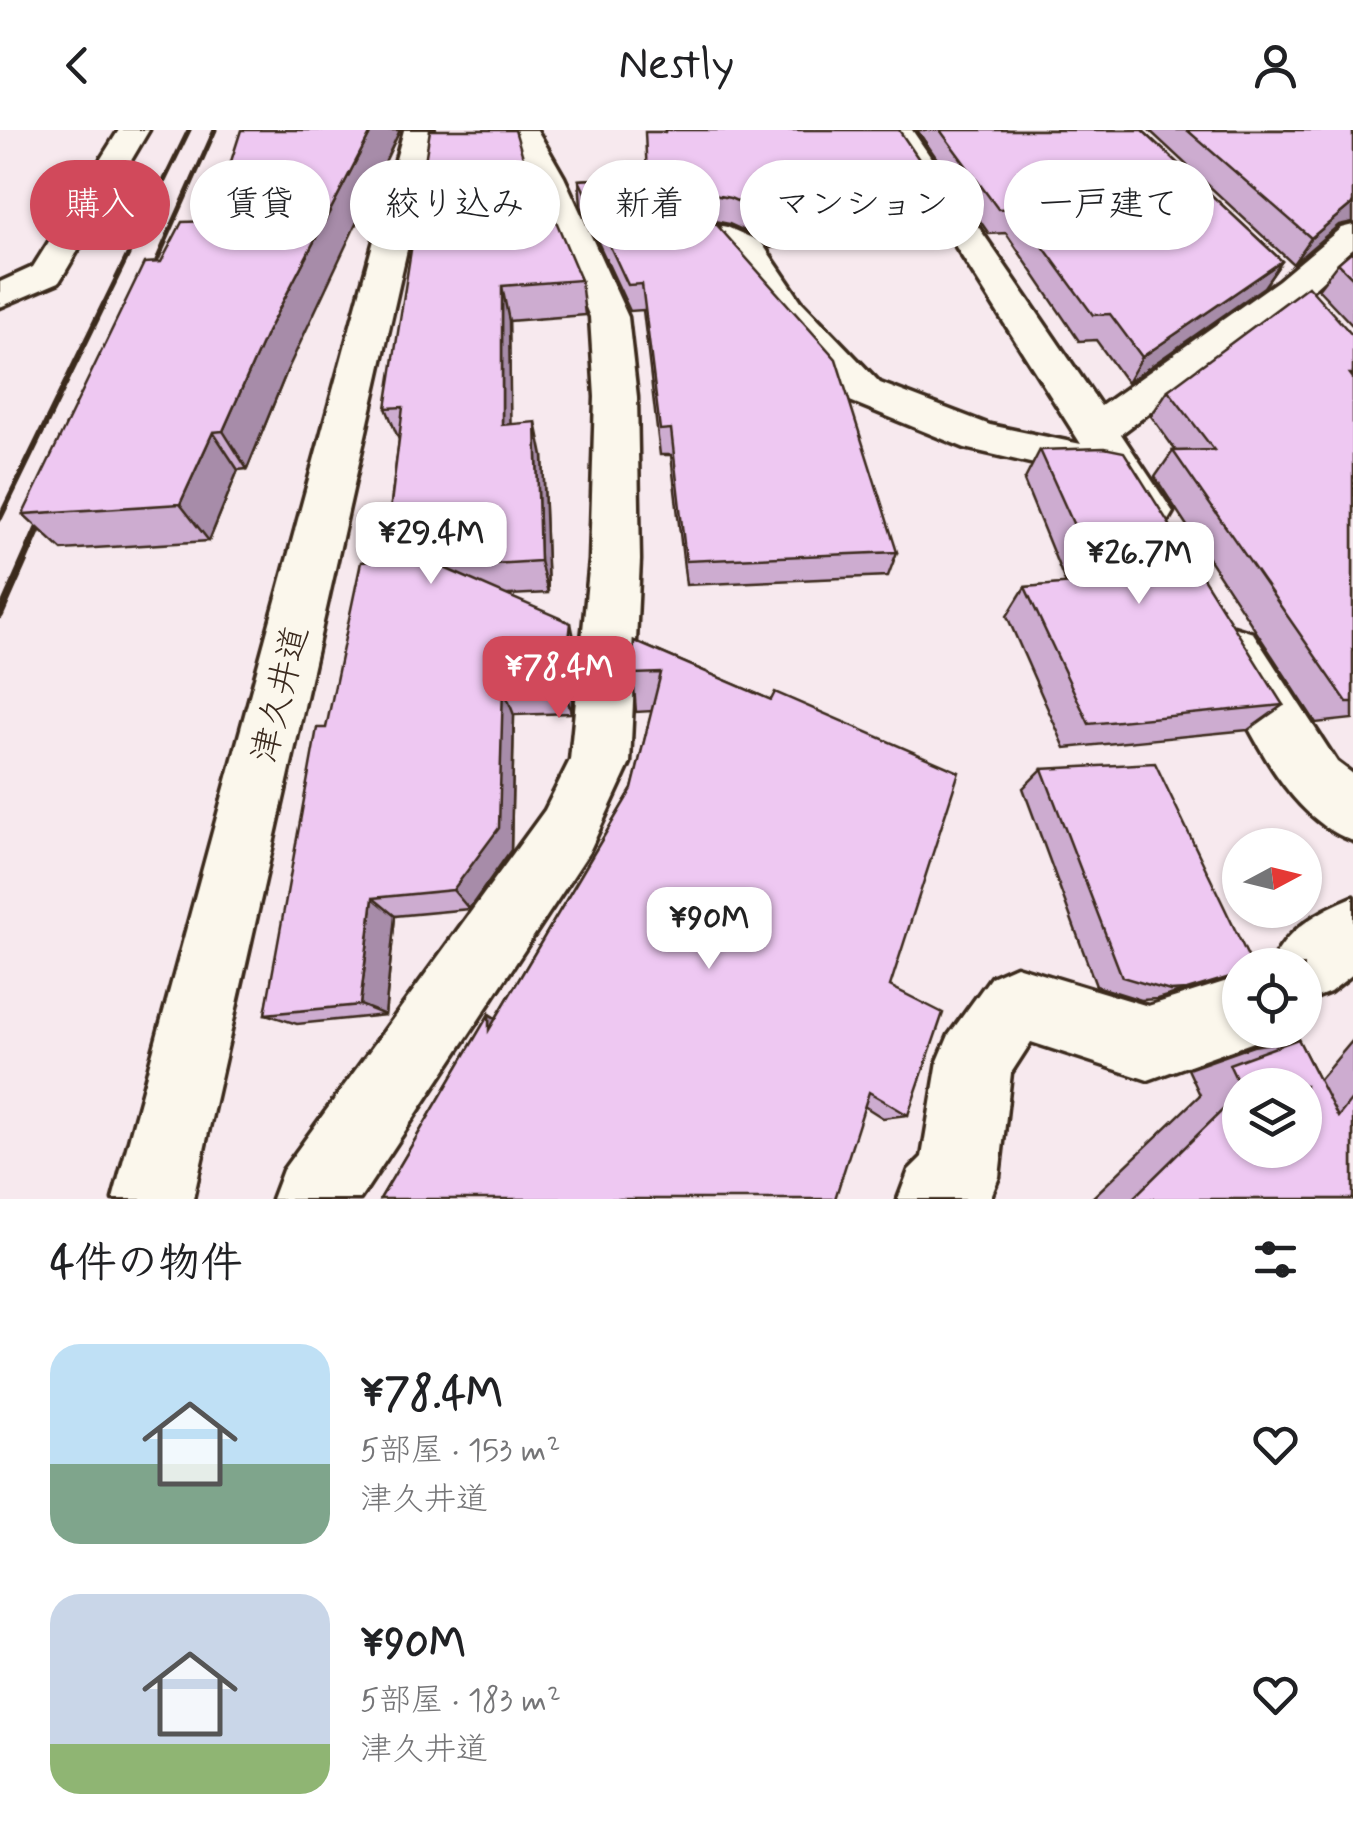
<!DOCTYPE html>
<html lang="ja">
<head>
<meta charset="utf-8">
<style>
  body { margin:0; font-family:Mynerve,"Klee One",sans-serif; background:#f2f2f2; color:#202124; height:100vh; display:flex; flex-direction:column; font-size:38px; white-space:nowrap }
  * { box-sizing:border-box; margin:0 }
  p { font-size:32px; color:#757577 }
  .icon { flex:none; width:55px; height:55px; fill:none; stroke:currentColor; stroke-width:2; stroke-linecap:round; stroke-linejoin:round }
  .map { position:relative; height:1069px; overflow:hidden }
  .side { display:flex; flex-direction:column; background:#fff; flex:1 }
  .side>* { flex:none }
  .guide { position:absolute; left:30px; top:30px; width:1295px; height:90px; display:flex; gap:20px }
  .needle { width:65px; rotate:83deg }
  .buttons { position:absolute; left:1222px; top:698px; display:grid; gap:20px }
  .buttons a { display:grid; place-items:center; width:100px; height:100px; border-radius:50%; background:#fff; box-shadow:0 2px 8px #0004; font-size:50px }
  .price { position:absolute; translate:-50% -85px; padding:0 22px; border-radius:20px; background:#fff; color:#222; font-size:32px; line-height:65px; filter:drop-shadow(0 2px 5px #0008) }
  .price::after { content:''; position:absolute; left:50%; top:60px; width:30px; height:22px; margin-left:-15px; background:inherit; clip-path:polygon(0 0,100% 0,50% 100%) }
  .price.selected { background:#d1495b; color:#fff }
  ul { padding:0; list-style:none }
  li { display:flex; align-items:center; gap:30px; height:250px; padding:0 50px }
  li span { display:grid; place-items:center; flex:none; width:280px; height:200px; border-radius:30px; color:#555 }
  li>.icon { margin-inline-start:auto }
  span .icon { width:120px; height:120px; fill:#fffc; stroke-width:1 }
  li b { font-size:42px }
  h2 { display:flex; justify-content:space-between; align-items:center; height:120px; padding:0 50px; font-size:42px }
  .chip { padding:0 35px; border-radius:45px; background:#fff; box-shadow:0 2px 8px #0004; font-size:35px; line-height:90px }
  .chip.selected { background:#d1495b; color:#fff }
  header { display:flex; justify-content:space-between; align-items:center; height:130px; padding:0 50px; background:#fff; font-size:45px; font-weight:600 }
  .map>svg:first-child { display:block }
</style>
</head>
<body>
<header><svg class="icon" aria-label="back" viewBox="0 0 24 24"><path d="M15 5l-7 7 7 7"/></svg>Nestly<svg class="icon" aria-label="person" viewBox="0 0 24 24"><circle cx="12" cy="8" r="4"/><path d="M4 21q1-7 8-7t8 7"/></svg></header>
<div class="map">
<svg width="1353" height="1069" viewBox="0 0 1353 1069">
  <rect width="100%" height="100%" fill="#f7e9ee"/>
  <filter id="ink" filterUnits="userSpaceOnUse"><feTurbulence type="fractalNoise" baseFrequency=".01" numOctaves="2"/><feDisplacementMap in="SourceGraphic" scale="20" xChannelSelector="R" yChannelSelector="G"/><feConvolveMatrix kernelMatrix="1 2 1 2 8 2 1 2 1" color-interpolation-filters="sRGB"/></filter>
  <g filter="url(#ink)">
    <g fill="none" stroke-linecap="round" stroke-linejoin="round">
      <defs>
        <g id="minor">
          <polygon points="119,0 149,0 64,144 59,152 0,177 0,152 33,137"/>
          <polygon points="507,0 537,0 564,47 628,187 637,267 640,430 630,633 589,722 360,1069 272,1069 283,1040 545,680 570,630 590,430 595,267 590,187 532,47"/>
          <polygon points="882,0 912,0 1101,276 1279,150 1341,98 1353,95 1353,123 1305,166 1121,304 1173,382 1166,394 1149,399 1132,394 1104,350 965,318 850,271 774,186 736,126 717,115 657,103 652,96 657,89 669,86 727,97 761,112 801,171 880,253 990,295 1081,314"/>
          <path d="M1234,497L1253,503L1337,632L1353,644V711C1282,684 1251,597 1215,535L1207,519L1215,503Z"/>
          <path d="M1353,767V844L1330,862L1305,872V835H1271C1285,800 1319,781 1353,767Z"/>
          <polygon points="1016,836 1148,876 1240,847 1240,900 1269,900 1265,908 1148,950 1031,912 1011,943 999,1047 990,1069 898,1069 909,1040 922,1027 938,931 949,905 991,847"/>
        </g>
        <polygon id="major" points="404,0 434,0 193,1069 113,1069"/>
      </defs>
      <!-- minor casing -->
      <use href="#minor" stroke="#3b2a1e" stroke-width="7"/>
      <!-- major casing -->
      <use href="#major" stroke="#3b2a1e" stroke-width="7"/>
      <!-- minor -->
      <use href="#minor" fill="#fbf7ec" fill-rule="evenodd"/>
      <!-- major -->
      <use href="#major" fill="#fbf7ec" fill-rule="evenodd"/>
      <!-- rail-far2 -->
      <g stroke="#3b2a1e" stroke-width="5">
        <polyline points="146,155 215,0"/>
        <polyline points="103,176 189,0"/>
      </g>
      <!-- rail-far1 -->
      <g stroke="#3b2a1e" stroke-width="6">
        <polyline points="0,388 104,174"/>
        <polyline points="37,402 49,375"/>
      </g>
      <!-- rail -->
      <polyline stroke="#3b2a1e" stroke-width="8" points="0,485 38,399"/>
    </g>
    <!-- wall -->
    <g fill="#cdacd0" stroke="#3b2a1e" stroke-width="2.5" fill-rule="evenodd">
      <polygon points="917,0 1142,0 1282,131 1264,157 1127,253 1096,210 1079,211 1006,103 989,104"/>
      <polygon points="1149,0 1353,0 1339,95 1293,134"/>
      <polygon points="665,2 954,81 946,107 769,118 763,109 729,94 670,82 666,83 721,95 720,99 897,422 888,446 686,455 671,325 660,325 643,180 630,181 581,76 579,50 646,46"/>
      <polygon points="528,44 581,150 585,185 509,191 510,294 543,326 548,463 508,465 577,523 571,583 514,585 511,720 469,779 395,786 385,885 297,894 265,884 326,598 384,430 399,310 386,278"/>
      <polygon points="1353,120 1353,195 1352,195 1318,159 1338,133"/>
      <polygon points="1353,206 1353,589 1316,593 1155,347 1173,321 1176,321 1151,286 1168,260"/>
      <polygon points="287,241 247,339 238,340 209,411 62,420 23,384"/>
      <polygon points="1040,320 1283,575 1248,600 1065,618 1007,486 1025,457 1066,454 1024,351"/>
      <polygon points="634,511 771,570 890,856 908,985 883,988 864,976 380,1069 489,884 496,888 632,659 652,581 636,582 633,544"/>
      <polygon points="1042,639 1240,844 1157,869 1141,870 1096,856 1023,658"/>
      <path d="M1298,909L1319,950L1353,910V1069H1091L1200,965L1188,939L1253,916ZM1240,955L1305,1020H1240Z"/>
    </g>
    <!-- shaded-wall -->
    <g fill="#a78ca9" stroke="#3b2a1e" stroke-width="2.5">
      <polygon points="372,0 400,0 287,241 247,339 223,301 267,202"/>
      <polygon points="670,57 670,82 656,85 647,71 656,60"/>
      <polygon points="1353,73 1353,92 1339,95 1293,134 1311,108"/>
      <polygon points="1282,131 1264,157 1127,253 1142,227"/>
      <polygon points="502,156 509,191 511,330 502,295"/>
      <polygon points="536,292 543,326 548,463 540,431"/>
      <polygon points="213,302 238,340 209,411 180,374"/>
      <polygon points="571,493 577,523 571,583 564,555"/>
      <polygon points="503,557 514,585 511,720 469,779 453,760"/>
      <polygon points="373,768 395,786 385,885 360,875"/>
      <polygon points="489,884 508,897 489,900"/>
    </g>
    <!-- building -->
    <g fill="#eec8f2" stroke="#3b2a1e" stroke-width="2.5">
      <polygon points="241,0 372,0 267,202 223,301 213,302 180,374 23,384 144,133 161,132 182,92 212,91"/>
      <polygon points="430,0 515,0 528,44 536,44 581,150 502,156 502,295 536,292 540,431 442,437 571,493 564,555 503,557 499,698 453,760 373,768 360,875 265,884 317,598 326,598 361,432 384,430 403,277 386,278"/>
      <polygon points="665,0 899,0 954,81 772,92 765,83 730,68 670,57 656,60 647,71 656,81 721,95 717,95 836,229 897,422 686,431 671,299 660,300 642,154 628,155 579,50 647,46 645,2 665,2"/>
      <polygon points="940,0 1142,0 1282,131 1142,227 1110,184 1093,185 1015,78 998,79"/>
      <polygon points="1187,0 1353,0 1353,73 1311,108"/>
      <polygon points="1353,120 1353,148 1338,133"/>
      <polygon points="1308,156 1353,206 1353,244 1350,244 1353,248 1353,572 1347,572 1173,321 1214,320 1168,260"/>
      <polygon points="1104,318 1124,322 1283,575 1089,594 1025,457 1099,451 1040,320"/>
      <polygon points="634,511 771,570 775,562 959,642 890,856 943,883 908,985 869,962 835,1069 380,1069 489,884 489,900 632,659 661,543 633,544"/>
      <polygon points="1155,633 1252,835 1240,835 1240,844 1187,860 1170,861 1122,847 1042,639"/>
      <polygon points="1298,909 1338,987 1353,968 1353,1069 1132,1069 1240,963 1240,1020 1305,1020 1305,955 1240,955 1240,957 1229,934"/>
    </g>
  </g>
  <g text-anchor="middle" stroke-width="8" stroke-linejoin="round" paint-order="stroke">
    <!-- street labels -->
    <g font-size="35" fill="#3b2a1e" stroke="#fbf7ec">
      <text transform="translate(279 564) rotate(-76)" y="12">津久井道</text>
    </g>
  </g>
</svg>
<div class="buttons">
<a><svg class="needle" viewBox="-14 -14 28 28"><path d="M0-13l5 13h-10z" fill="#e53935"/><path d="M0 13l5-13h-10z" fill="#757577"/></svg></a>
<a><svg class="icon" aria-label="locate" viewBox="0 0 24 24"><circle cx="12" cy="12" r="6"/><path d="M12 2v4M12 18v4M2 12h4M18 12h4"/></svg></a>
<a><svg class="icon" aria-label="layers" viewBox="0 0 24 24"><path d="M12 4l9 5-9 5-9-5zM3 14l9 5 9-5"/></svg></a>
</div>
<b class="price" style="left:431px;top:457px">¥29.4M</b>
<b class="price" style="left:1139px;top:477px">¥26.7M</b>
<b class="price selected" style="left:559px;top:591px">¥78.4M</b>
<b class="price" style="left:709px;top:842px">¥90M</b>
<div class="guide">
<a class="chip selected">購入</a>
<a class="chip">賃貸</a>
<a class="chip">絞り込み</a>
<a class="chip">新着</a>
<a class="chip">マンション</a>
<a class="chip">一戸建て</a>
</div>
</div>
<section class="side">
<h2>4件の物件<svg class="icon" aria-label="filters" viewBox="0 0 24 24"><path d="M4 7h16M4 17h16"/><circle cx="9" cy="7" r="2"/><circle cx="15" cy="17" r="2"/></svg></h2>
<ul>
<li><span style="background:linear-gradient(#bfe0f5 60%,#7fa58c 0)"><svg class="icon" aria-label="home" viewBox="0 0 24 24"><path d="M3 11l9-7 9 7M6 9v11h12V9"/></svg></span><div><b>¥78.4M</b><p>5部屋 · 153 m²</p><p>津久井道</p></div><svg class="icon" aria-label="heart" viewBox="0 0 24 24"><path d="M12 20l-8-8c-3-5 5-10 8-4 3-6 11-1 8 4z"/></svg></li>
<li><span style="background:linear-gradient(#c9d6e8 75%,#8fb573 0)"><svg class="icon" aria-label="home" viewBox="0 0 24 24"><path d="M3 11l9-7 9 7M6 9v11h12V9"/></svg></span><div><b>¥90M</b><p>5部屋 · 183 m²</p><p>津久井道</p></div><svg class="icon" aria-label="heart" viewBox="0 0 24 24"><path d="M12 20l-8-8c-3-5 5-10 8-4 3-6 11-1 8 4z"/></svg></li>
</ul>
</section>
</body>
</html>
